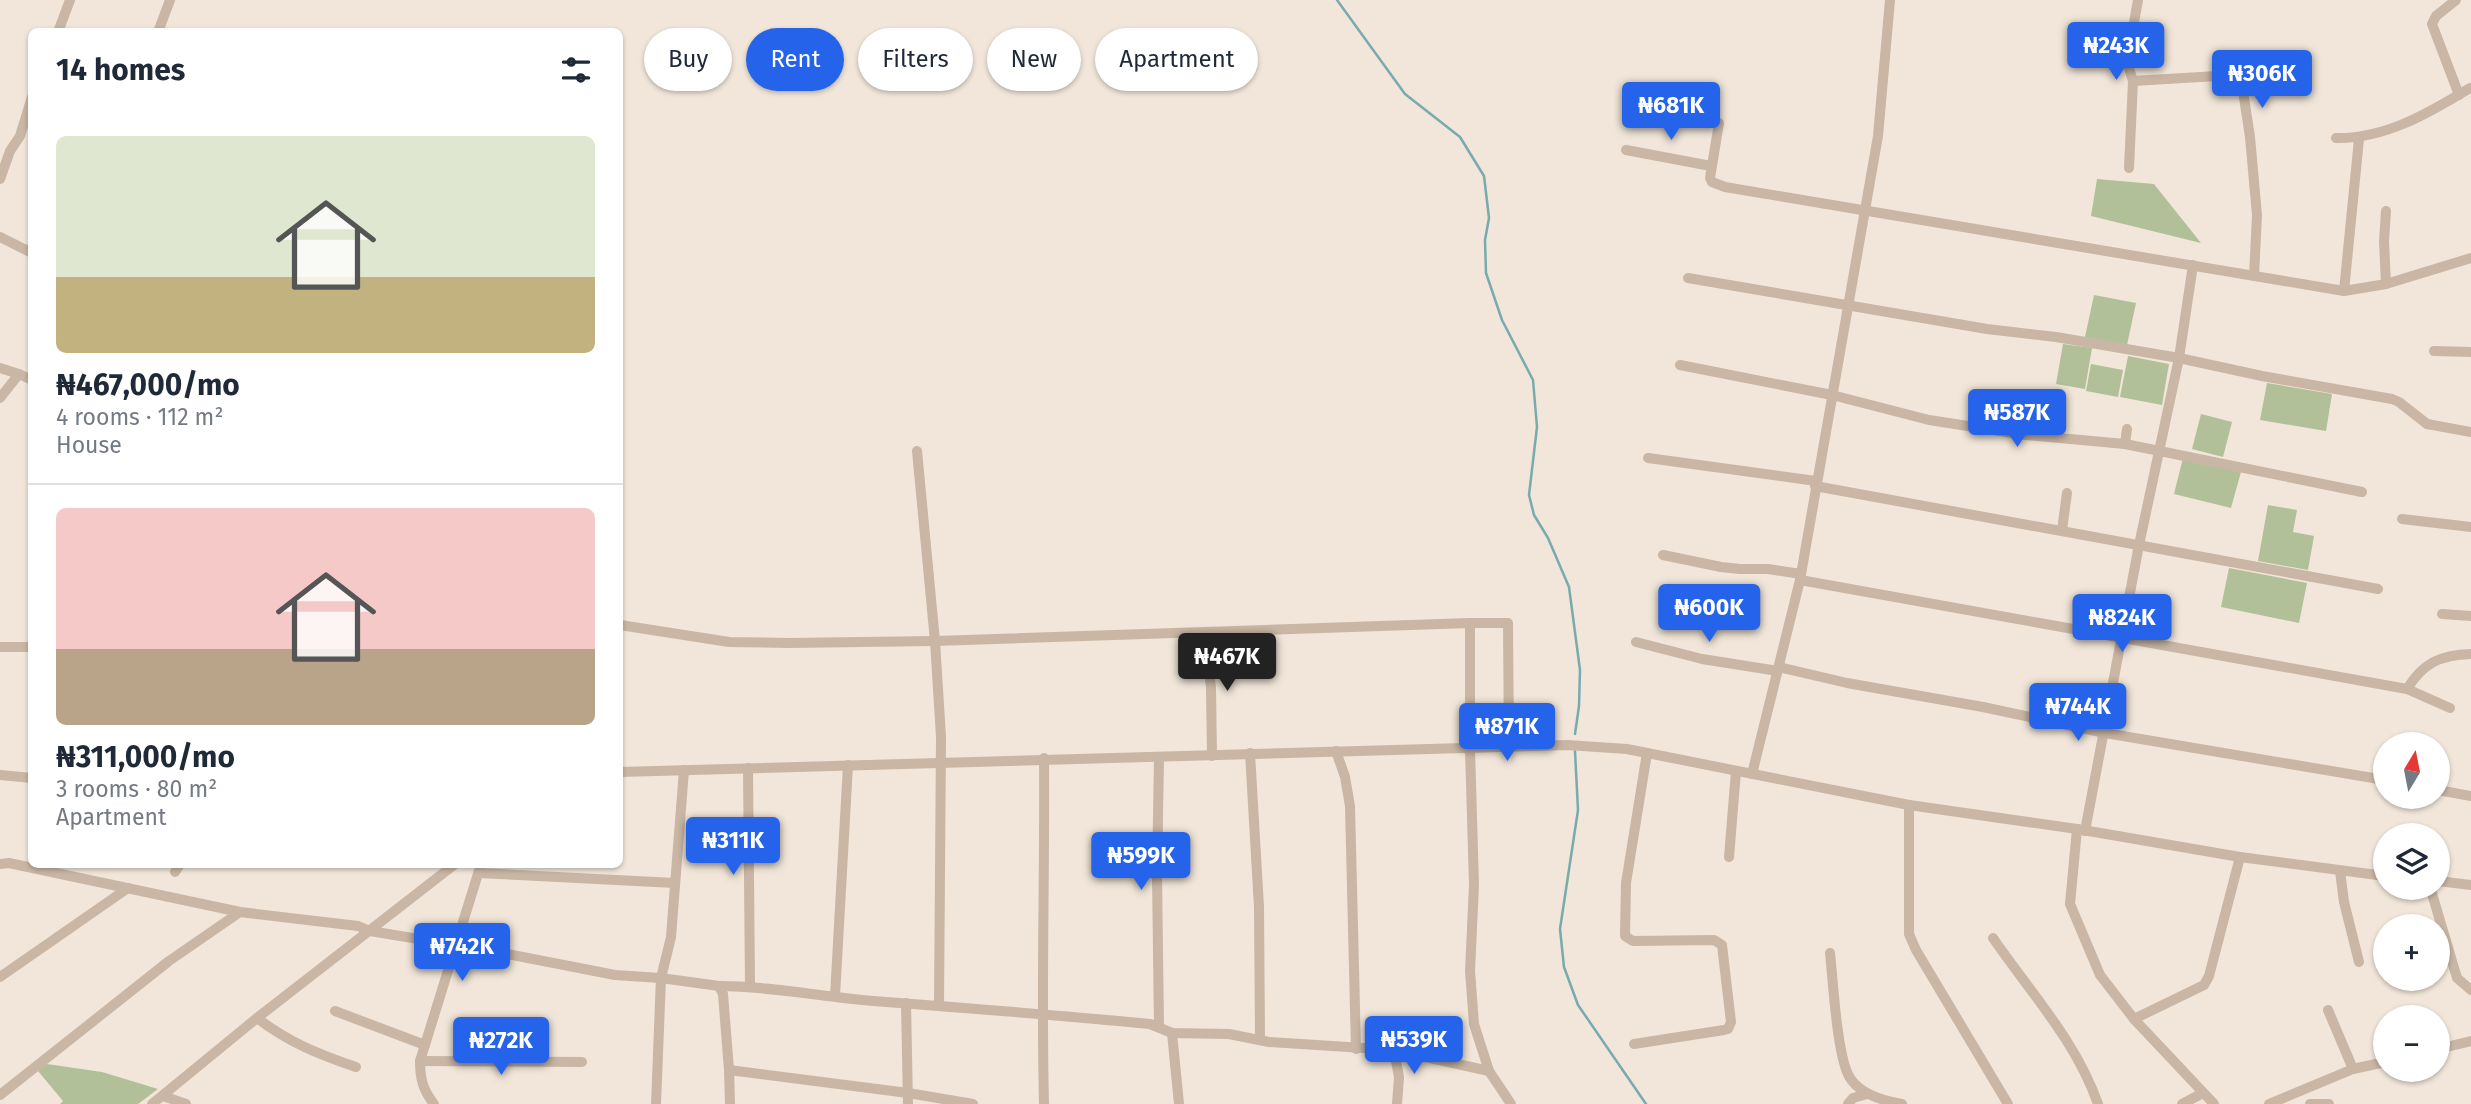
<!DOCTYPE html>
<html lang="en">
<head>
<meta charset="utf-8">
<style>
  body { margin:0; font-family:"Fira Sans",sans-serif; background:#f6f6f7; color:#1f2937; height:100vh; display:flex; flex-direction:column; font-size:26px; white-space:nowrap }
  * { box-sizing:border-box; margin:0 }
  p { font-size:23px; color:#747a83 }
  .icon { flex:none; width:38px; height:38px; fill:none; stroke:currentColor; stroke-width:2; stroke-linecap:round; stroke-linejoin:round }
  .map { position:relative; flex:1; overflow:hidden }
  .side { position:absolute; left:28px; top:28px; width:595px; height:840px; display:flex; flex-direction:column; background:#fff; border-radius:10px; box-shadow:0 2px 5px #0004 }
  .side>* { flex:none }
  .hud { position:absolute; left:644px; top:28px; width:665px; height:63px; display:flex; gap:14px }
  .needle { width:46px; rotate:10deg }
  .controls { position:absolute; left:2373px; top:732px; display:grid; gap:14px }
  .controls a { display:grid; place-items:center; width:77px; height:77px; border-radius:50%; background:#fff; box-shadow:0 2px 5px #0004; font-size:35px }
  .price { position:absolute; translate:-50% -60px; padding:0 16px; border-radius:7px; background:#2563eb; color:#fff; font-size:23px; line-height:46px; filter:drop-shadow(0 2px 4px #0008) }
  .price::after { content:''; position:absolute; left:50%; top:42px; width:21px; height:16px; margin-left:-10px; background:inherit; clip-path:polygon(0 0,100% 0,50% 100%) }
  .price.on { background:#222; color:#fff }
  ul { padding:0; list-style:none }
  li { display:grid; align-content:center; gap:14px; height:371px; padding:0 28px }
  li+li { border-top:2px solid #e0e1e3 }
  li span { display:grid; place-items:center; height:217px; border-radius:10px; color:#555 }
  li>.icon { margin-inline-start:auto }
  span .icon { width:126px; height:126px; fill:#fffc; stroke-width:1 }
  li b { font-size:30px }
  h2 { display:flex; justify-content:space-between; align-items:center; height:84px; padding:0 28px; font-size:30px }
  .chip { padding:0 24px; border-radius:32px; background:#fff; box-shadow:0 2px 5px #0004; font-size:24px; line-height:63px }
  .chip.on { background:#2563eb; color:#fff }
  .map>svg:first-child { display:block }
</style>
</head>
<body>
<div class="map">
<svg width="2471" height="1104" viewBox="0 0 2471 1104">
  <rect width="100%" height="100%" fill="#f1e6d9"/>
  <!-- green -->
  <g fill="#b2c099">
    <polygon points="2097,179 2154,184 2201,243 2091,216"/>
    <polygon points="2094,295 2136,303 2127,345 2085,337"/>
    <polygon points="2063,344 2092,348 2085,389 2056,384"/>
    <polygon points="2128,356 2169,364 2162,405 2120,397"/>
    <polygon points="2091,364 2123,370 2118,397 2086,391"/>
    <polygon points="2267,383 2332,394 2326,431 2260,420"/>
    <polygon points="2201,414 2232,422 2223,457 2192,449"/>
    <polygon points="2183,458 2241,472 2231,508 2174,494"/>
    <polygon points="2268,505 2297,510 2293,532 2314,536 2308,570 2258,561"/>
    <polygon points="2229,568 2307,583 2299,623 2221,607"/>
    <polygon points="47,1064 102,1072 158,1089 138,1104 60,1104 63,1101 38,1071"/>
  </g>
  <g fill="none" stroke-linecap="round" stroke-linejoin="round">
    <!-- stream -->
    <g stroke="#78aaae" stroke-width="2.5">
      <polyline points="1337,0 1405,94 1460,137 1484,176 1489,218 1485,240 1486,273 1502,320 1533,380 1537,427 1529,495 1534,515 1548,538 1569,587 1580,670 1579,706 1575,734"/>
      <polyline points="1575,751 1578,810 1560,929 1564,967 1578,1005 1646,1104"/>
    </g>
    <!-- street -->
    <g stroke="#c9b6a5" stroke-width="10">
      <polyline points="2456,0 2436,16 2432,24 2459,95"/>
      <polyline points="58,32 70,0"/>
      <polyline points="158,32 170,0"/>
      <polyline points="2133,81 2234,75 2241,78 2250,137 2257,215 2254,276"/>
      <polyline points="1719,123 1710,178 1712,182 1725,187 2344,291 2386,284 2471,258"/>
      <path d="M2336,138C2385,139 2429,113 2470,88"/>
      <polyline points="1626,150 1711,166"/>
      <polyline points="2129,168 2133,81 2127,62 2138,0"/>
      <polyline points="0,179 10,151 20,136 32,97"/>
      <polyline points="0,237 32,253"/>
      <polyline points="1688,278 1987,329 2056,337 2179,358 2262,376 2392,399 2399,402 2427,424 2471,432"/>
      <polyline points="2386,284 2384,241 2386,211"/>
      <polyline points="2344,291 2359,139"/>
      <polyline points="2434,351 2471,352"/>
      <polyline points="1680,365 1832,395 1929,420 2026,435 2125,444 2362,492"/>
      <polyline points="0,368 19,374"/>
      <polyline points="0,398 19,374 32,380"/>
      <polyline points="2125,444 2127,429"/>
      <polyline points="917,451 935,641 941,737 939,1005"/>
      <polyline points="1648,458 1816,481"/>
      <polyline points="1815,486 2378,589"/>
      <polyline points="2402,519 2471,527"/>
      <polyline points="2062,530 2067,493"/>
      <polyline points="1663,555 1721,567 1740,569 1768,569 1801,574"/>
      <polyline points="1800,580 2407,689 2450,708"/>
      <polyline points="2442,614 2471,616"/>
      <polyline points="1470,623 1508,623 1509,747"/>
      <polyline points="620,625 729,642 789,643 935,641 1470,623 1470,749 1474,885 1470,971 1474,1024 1489,1071 1511,1104"/>
      <polyline points="1205,633 1211,688 1212,756"/>
      <polyline points="1636,642 1702,659 1778,671"/>
      <polyline points="0,647 32,647"/>
      <polyline points="1779,667 1847,683 1983,707 2105,733 2385,780"/>
      <path d="M2407,689C2423,663 2440,655 2471,654"/>
      <polyline points="1336,751 1345,777 1350,806 1356,1049"/>
      <polyline points="1250,753 1259,907 1260,1040"/>
      <polyline points="748,768 750,986"/>
      <polyline points="684,770 671,937 661,978 719,986 723,994 729,1070 730,1104"/>
      <polyline points="620,772 1567,745 1627,749 1909,805 2077,829 2240,857 2385,876"/>
      <polyline points="1752,774 1800,580 1878,136 1890,0"/>
      <polyline points="0,775 32,778"/>
      <polyline points="2438,790 2471,796"/>
      <polyline points="1909,805 1909,934 1916,950 2008,1104"/>
      <polyline points="2077,829 2070,904 2100,975 2134,1019 2214,1104"/>
      <polyline points="2085,831 2139,545 2179,358 2193,265"/>
      <polyline points="1729,857 1736,771"/>
      <polyline points="0,864 9,863 240,912 358,926 370,931 497,952 615,975 661,978 656,1104"/>
      <polyline points="2340,871 2344,902 2359,962"/>
      <polyline points="175,872 180,864"/>
      <polyline points="479,873 675,883"/>
      <polyline points="2438,881 2471,885"/>
      <polyline points="2430,887 2457,978 2471,990"/>
      <path d="M1993,938C2030,992 2076,1041 2098,1104"/>
      <path d="M1830,953C1833,980 1837,1058 1850,1078C1861,1095 1884,1101 1902,1104"/>
      <polyline points="0,977 128,888"/>
      <path d="M719,986C771,986 822,997 873,1001C966,1008 1058,1015 1150,1024L1172,1033L1229,1034L1269,1042L1394,1050L1489,1071"/>
      <polyline points="835,996 848,765"/>
      <polyline points="906,1003 908,1104"/>
      <polyline points="2328,1010 2353,1069"/>
      <polyline points="335,1011 425,1045"/>
      <path d="M257,1018C288,1042 320,1055 356,1067"/>
      <polyline points="2134,1019 2204,985 2209,976 2240,857"/>
      <polyline points="1159,1027 1157,875 1159,758"/>
      <polyline points="1172,1033 1179,1104"/>
      <polyline points="1634,1044 1724,1030 1728,1029 1731,1022 1722,945 1714,940 1633,941 1625,936 1626,883 1647,753"/>
      <polyline points="2438,1049 2471,1041"/>
      <polyline points="1394,1050 1399,1077 1397,1104"/>
      <polyline points="420,1061 582,1062"/>
      <polyline points="729,1070 908,1093 973,1104"/>
      <polyline points="0,1095 169,961 240,912"/>
      <polyline points="163,1096 186,1104"/>
      <polyline points="152,1104 257,1018 455,864"/>
      <path d="M434,1104C423,1090 420,1079 420,1061L481,864"/>
      <path d="M1044,1104C1041,989 1045,874 1044,758"/>
      <polyline points="1848,1104 1853,1098 1867,1094"/>
      <polyline points="2182,1104 2203,1093"/>
      <polyline points="2269,1104 2353,1069 2385,1062"/>
      <polyline points="2310,1104 2329,1104"/>
    </g>
  </g>
</svg>
<div class="controls">
<a><svg class="needle" viewBox="-14 -14 28 28"><path d="M0-13l5 13h-10z" fill="#e53935"/><path d="M0 13l5-13h-10z" fill="#747a83"/></svg></a>
<a><svg class="icon" aria-label="layers" viewBox="0 0 24 24"><path d="M12 4l9 5-9 5-9-5zM3 14l9 5 9-5"/></svg></a>
<a>+</a>
<a>−</a>
</div>
<b class="price" style="left:2116px;top:82px">₦243K</b>
<b class="price" style="left:2262px;top:110px">₦306K</b>
<b class="price" style="left:1671px;top:142px">₦681K</b>
<b class="price" style="left:2017px;top:449px">₦587K</b>
<b class="price" style="left:1709px;top:644px">₦600K</b>
<b class="price" style="left:2122px;top:654px">₦824K</b>
<b class="price on" style="left:1227px;top:693px">₦467K</b>
<b class="price" style="left:2078px;top:743px">₦744K</b>
<b class="price" style="left:1507px;top:763px">₦871K</b>
<b class="price" style="left:733px;top:877px">₦311K</b>
<b class="price" style="left:1141px;top:892px">₦599K</b>
<b class="price" style="left:462px;top:983px">₦742K</b>
<b class="price" style="left:1414px;top:1076px">₦539K</b>
<b class="price" style="left:501px;top:1077px">₦272K</b>
<div class="hud">
<a class="chip">Buy</a>
<a class="chip on">Rent</a>
<a class="chip">Filters</a>
<a class="chip">New</a>
<a class="chip">Apartment</a>
</div>
<section class="side">
<h2>14 homes<svg class="icon" aria-label="filters" viewBox="0 0 24 24"><path d="M4 7h16M4 17h16"/><circle cx="9" cy="7" r="2"/><circle cx="15" cy="17" r="2"/></svg></h2>
<ul>
<li><span style="background:linear-gradient(#dfe7d0 65%,#c2b280 0)"><svg class="icon" aria-label="home" viewBox="0 0 24 24"><path d="M3 11l9-7 9 7M6 9v11h12V9"/></svg></span><div><b>₦467,000/mo</b><p>4 rooms · 112 m²</p><p>House</p></div></li>
<li><span style="background:linear-gradient(#f6c9c9 65%,#b9a48a 0)"><svg class="icon" aria-label="home" viewBox="0 0 24 24"><path d="M3 11l9-7 9 7M6 9v11h12V9"/></svg></span><div><b>₦311,000/mo</b><p>3 rooms · 80 m²</p><p>Apartment</p></div></li>
</ul>
</section>
</div>
</body>
</html>
